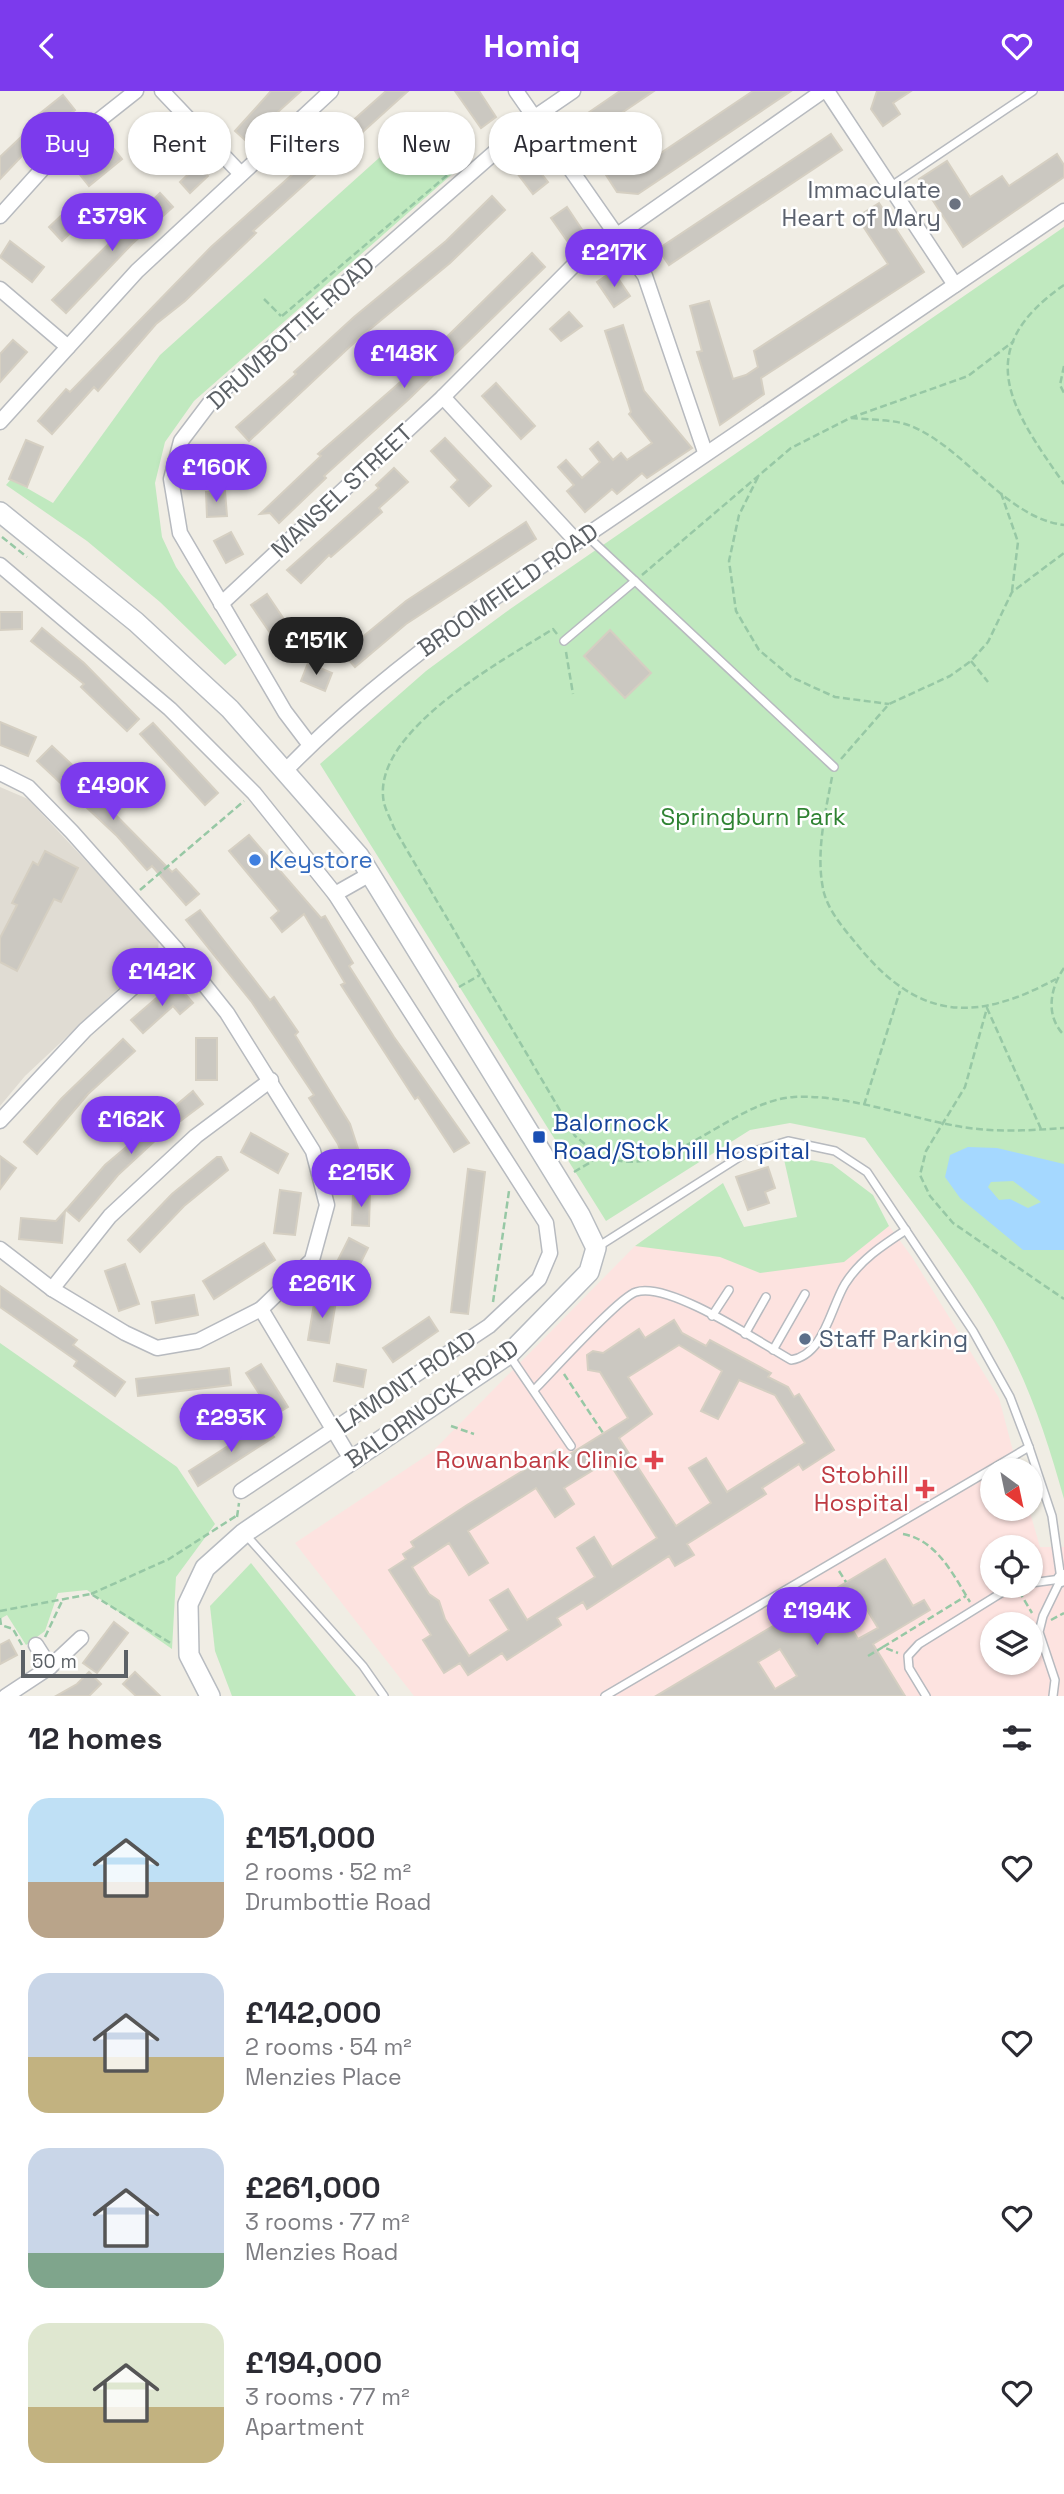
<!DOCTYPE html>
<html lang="en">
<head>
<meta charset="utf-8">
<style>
  body { margin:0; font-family:"Space Grotesk",sans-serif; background:#f7f7f7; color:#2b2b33; height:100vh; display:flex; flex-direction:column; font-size:26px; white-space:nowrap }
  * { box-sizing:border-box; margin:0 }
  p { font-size:23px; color:#7c7c81 }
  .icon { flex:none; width:38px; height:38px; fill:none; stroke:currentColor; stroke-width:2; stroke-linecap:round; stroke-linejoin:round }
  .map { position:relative; height:1605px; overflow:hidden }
  .side { display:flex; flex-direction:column; background:#fff; flex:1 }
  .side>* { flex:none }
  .hud { position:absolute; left:21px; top:21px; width:700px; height:63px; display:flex; gap:14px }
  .needle { width:46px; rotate:147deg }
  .controls { position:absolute; left:980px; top:1367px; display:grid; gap:14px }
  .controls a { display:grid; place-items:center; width:63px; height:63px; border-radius:50%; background:#fff; box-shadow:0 2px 5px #0004; font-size:35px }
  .scale { position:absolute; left:21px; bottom:18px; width:107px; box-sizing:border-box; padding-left:7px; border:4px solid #5c6166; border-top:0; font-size:19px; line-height:24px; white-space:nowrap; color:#5c6166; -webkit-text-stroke:5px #fff; paint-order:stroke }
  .price { position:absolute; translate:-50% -60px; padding:0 16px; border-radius:24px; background:#7c3aed; color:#fff; font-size:23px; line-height:46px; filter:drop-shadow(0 2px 4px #0008) }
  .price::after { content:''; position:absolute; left:50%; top:42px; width:21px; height:16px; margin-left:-10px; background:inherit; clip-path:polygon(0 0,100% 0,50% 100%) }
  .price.selected { background:#222; color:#fff }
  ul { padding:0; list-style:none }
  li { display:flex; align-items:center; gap:21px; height:175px; padding:0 28px }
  li span { display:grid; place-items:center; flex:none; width:196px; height:140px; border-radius:21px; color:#555 }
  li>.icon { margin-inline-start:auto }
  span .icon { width:84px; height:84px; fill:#fffc; stroke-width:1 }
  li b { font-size:30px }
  h2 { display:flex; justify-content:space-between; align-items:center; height:84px; padding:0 28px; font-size:30px }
  .chip { padding:0 24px; border-radius:28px; background:#fff; box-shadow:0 2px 5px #0004; font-size:24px; line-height:63px }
  .chip.selected { background:#7c3aed; color:#fff }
  header { display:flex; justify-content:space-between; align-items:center; height:91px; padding:0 28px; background:#7c3aed; color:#fff; font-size:32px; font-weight:700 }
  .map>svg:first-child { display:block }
</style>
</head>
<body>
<header><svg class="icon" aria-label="back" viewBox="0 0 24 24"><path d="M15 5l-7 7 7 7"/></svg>Homiq<svg class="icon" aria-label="heart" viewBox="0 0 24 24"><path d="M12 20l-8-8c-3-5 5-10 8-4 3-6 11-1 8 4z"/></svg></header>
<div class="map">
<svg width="1064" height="1605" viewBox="0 0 1064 1605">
  <rect width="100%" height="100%" fill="#f0ede4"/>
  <!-- education -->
  <polygon fill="#e0dcd3" points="0,696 28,708 159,848 158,860 25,985 0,1015"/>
  <!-- medical -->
  <path fill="#fde3e0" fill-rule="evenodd" d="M889,1135L912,1166L999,1307L1018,1379H992V1418H1029L1040,1456H1064V1605H414L295,1452L432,1361L635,1155ZM992,1456H1031V1494H992ZM992,1533H1031V1572H992Z"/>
  <!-- green -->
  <g fill="#c0e9bf">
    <polygon points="429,22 467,70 194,310 165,351 155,392 162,446 176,476 237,564 225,574 160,511 87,450 6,394 11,388 53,412 160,264"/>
    <path d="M1064,136V1408C1049,1354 1031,1298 1004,1249C966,1177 912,1113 865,1047L790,1032L750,1039L606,1130L320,673L426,580L506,521Z"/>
    <polygon points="783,1064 832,1073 873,1104 889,1135 844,1171 760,1182 720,1166 635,1155 723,1092 744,1136 797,1126"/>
    <polygon points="0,1252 177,1376 215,1433 176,1486 172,1558 87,1499 58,1502 45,1540 26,1554 7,1524 0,1528"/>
    <polygon points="251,1472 356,1605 232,1605 215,1560 210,1515"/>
  </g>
  <!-- water -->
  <path fill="#a5d8ff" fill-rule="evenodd" d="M968,1056L997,1057L1064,1073V1159H1023L960,1107L945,1086L950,1064ZM1013,1090L1041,1111L1028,1117L1010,1108L999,1109L988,1096L991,1091Z"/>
  <!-- building -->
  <g fill="#cbc8c1" stroke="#d5cfc2" stroke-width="2" fill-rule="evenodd">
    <polygon points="271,0 301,0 246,50 235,40"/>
    <polygon points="386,0 408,0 253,140 256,142 185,210 156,233 98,300 94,296 52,343 38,330 66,298 70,301 211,156"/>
    <polygon points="455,0 479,0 496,26 481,37"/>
    <polygon points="620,0 654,0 598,38 605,48 589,58 579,43 582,26"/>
    <polygon points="753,0 791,0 638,103 617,101 606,84 624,71 631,82"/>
    <polygon points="877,0 911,0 893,12 900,23 883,35 871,18"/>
    <polygon points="63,4 75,19 38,48 0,88 0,66 36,32 33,28"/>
    <polygon points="151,24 179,55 165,68 136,37"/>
    <polygon points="831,43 842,59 669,174 658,158"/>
    <polygon points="110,53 122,68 89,95 77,80"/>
    <polygon points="1057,63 1064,74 1064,86 963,156 919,88 947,70 970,106 1002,85 1009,95"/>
    <polygon points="532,71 548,91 533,103 517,82"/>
    <polygon points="198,74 208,85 190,102 180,91"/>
    <polygon points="160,102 173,116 132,153 66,222 52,209"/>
    <polygon points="492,105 505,119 450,172 357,249 249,350 236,336 296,283 294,281 354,226 446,150"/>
    <polygon points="80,107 93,120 62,150 49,136"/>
    <polygon points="879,112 924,181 761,287 764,303 720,334 697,261 702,260 690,215 709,210 733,288 746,284 758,276 754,260 888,173 857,126"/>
    <polygon points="567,116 583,140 568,151 551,127"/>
    <polygon points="10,150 44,176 32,191 0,166"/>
    <polygon points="532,162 545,176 409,308 324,385 326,387 279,432 270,422 260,423 321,365 318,363 405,287"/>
    <polygon points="613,180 630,205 614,216 597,191"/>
    <polygon points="569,221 582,235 561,250 550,238"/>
    <polygon points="623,234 644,300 692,357 647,387 642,382 617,403 612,398 585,421 567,400 574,394 558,376 566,369 582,387 600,371 590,358 598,351 613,369 621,362 627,369 652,352 629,323 631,321 605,240"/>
    <polygon points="13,249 27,261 0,291 0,263"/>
    <polygon points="496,292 535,335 521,348 482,305"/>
    <polygon points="445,347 491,395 469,415 451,396 458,389 431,360"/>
    <polygon points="26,349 43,356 27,396 9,388"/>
    <polygon points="220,355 237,362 227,386 209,378"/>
    <polygon points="394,377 408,391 379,417 382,421 331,466 329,464 301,492 287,479 379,397 376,394"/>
    <polygon points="225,400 227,425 207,426 206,401"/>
    <polygon points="526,431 536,448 406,533 355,576 343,562 406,510"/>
    <polygon points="231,441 243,463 226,472 214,450"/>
    <polygon points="267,503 304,558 288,568 251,514"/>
    <polygon points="0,521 22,521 22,538 0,539"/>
    <polygon points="42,537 84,572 139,628 127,640 81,596 84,593 31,550"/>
    <polygon points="610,539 651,582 625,607 584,565"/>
    <polygon points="308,572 332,582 325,600 301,590"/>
    <polygon points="0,631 36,646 28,665 0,654"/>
    <polygon points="153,632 218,702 205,714 140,643"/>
    <polygon points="52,655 83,684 79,687 172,781 176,778 199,803 186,814 152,775 147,779 117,745 37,670"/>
    <polygon points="249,744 321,827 325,825 353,872 349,875 394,946 469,1052 454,1061 418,1006 415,1008 341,894 345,892 304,823 282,841 271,827 279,820 229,760"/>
    <polygon points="45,760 78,777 61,811 54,808 17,880 0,871 0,847 17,814 12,812 33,771 38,774"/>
    <polygon points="200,819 270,909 274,906 298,941 295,944 350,1033 365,1079 349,1084 338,1053 309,1007 314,1004 251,910 186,829"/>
    <polygon points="179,896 193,912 180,923 173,915 143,942 131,929 167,898 171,903"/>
    <rect x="196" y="947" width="21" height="42"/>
    <polygon points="123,948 135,960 88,1003 37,1063 24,1051 61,1008"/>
    <polygon points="193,1000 203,1013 159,1046 118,1084 79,1130 66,1119 105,1074"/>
    <polygon points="251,1042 288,1063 278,1082 241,1061"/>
    <polygon points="0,1065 16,1077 0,1098"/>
    <polygon points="217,1066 221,1066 228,1079 184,1115 140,1161 128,1149 172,1103"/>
    <polygon points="768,1076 775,1097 765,1101 769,1112 748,1119 736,1086"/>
    <polygon points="468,1078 485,1081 468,1223 451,1221"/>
    <polygon points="280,1099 301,1102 295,1144 274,1142"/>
    <polygon points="353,1100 370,1101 369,1135 352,1134"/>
    <polygon points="65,1120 62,1152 19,1148 21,1127 56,1130"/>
    <polygon points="349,1147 368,1157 349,1195 330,1185"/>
    <polygon points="264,1152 275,1169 214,1208 203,1190"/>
    <polygon points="125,1173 139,1213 119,1220 105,1180"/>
    <polygon points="0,1195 77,1249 73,1254 125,1291 115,1305 74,1275 77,1270 0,1216"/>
    <polygon points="194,1204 198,1224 156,1232 152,1211"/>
    <polygon points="315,1207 336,1210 329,1252 308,1249"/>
    <polygon points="429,1226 438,1240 393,1271 383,1257"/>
    <path d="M674,1229L682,1242L706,1255L710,1249L771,1282L768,1286L788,1296L794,1306L799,1303L834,1359L803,1379L799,1373L762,1397L766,1403L687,1453L694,1464L675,1475L669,1465L587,1518L583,1511L557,1527L561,1534L507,1569L502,1562L468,1584L460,1572L444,1582L423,1549L431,1544L389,1479L406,1468L403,1463L414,1456L411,1451L467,1414L557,1359L562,1368L628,1327L600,1281L588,1279L587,1264L593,1260L603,1262L639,1238L645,1247ZM679,1254L722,1280L701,1320L718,1328L739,1289L775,1304L805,1352L727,1401L706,1367L689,1377L711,1412L676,1435L619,1347L652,1323L628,1286ZM608,1370L657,1447L612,1476L594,1446L577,1457L595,1486L527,1529L508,1498L490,1509L509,1539L469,1565L445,1528L439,1510L429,1503L412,1476L449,1452L469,1484L488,1472L468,1440L536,1397L555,1426L574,1413L564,1397Z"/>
    <polygon points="261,1273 288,1316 273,1325 246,1282"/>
    <polygon points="337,1273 366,1279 363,1296 334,1290"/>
    <polygon points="229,1277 231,1294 138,1305 136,1288"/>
    <polygon points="264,1332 274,1346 198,1395 189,1380"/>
    <path d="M885,1468L913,1515L924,1509L930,1519L873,1553L905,1605H656ZM861,1509L878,1537L858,1548L842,1521ZM780,1558L797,1585L775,1598L758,1571Z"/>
    <polygon points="114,1531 128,1542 97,1582 83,1572"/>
    <polygon points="9,1549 17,1564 0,1573 0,1554"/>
    <polygon points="89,1581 101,1593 89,1605 56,1605 77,1593"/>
    <polygon points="135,1581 160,1605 136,1605 123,1593"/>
  </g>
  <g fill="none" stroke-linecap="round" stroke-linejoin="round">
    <defs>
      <g id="lane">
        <polyline points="890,96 1033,0"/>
        <polyline points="587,445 834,676"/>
        <polyline points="564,550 635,490"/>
        <polyline points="596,1157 744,1063 788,1050 835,1060 867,1081 973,1240 1010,1306 1029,1356 1052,1425 1061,1488 1043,1525 1039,1541 1055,1589 1053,1605"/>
        <polyline points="712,1225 729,1199"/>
        <polyline points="745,1243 766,1206"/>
        <polyline points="773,1259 805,1203"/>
        <polyline points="509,1264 571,1355"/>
        <path d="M535,1298C552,1281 619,1206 636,1201C669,1190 759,1251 791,1269C824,1264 830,1218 845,1193C860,1169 883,1154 906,1139"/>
        <polyline points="245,1443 363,1575 384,1605"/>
        <polyline points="1031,1492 1061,1488"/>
        <polyline points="605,1605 1029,1356"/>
        <polyline points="926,1605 909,1577 908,1565 919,1553 1014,1494"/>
      </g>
      <g id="street">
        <polyline points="162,0 241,83"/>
        <polyline points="516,0 645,185 705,361"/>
        <polyline points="827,0 955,194"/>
        <polyline points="0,125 55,64 136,0"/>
        <polyline points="0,198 68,256"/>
        <polyline points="443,306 577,451"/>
        <polyline points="0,331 137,180 331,0"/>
        <polyline points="0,474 170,618 254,702 335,803 546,1132 550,1162 539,1188 489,1235 241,1400"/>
        <polyline points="221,513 443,306 573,175 823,0"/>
        <polyline points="310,654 285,621 180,442 171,388 181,350 212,309 535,26 573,0"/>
        <path d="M286,679C344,619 410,567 478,518L1064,120"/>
        <polyline points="0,682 28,696 72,741 176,858 227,922 313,1060 327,1114 312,1169 261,1218 198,1250 157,1257 125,1242 52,1198 0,1158"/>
        <polyline points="335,803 372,782"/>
        <polyline points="0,1030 85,939 176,858"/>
        <polyline points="52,1198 110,1125 196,1045 271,989"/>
        <polyline points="261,1218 352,1370"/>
        <polyline points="1061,1488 1064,1486"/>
        <polyline points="36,1554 50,1576"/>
        <polyline points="6,1605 50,1576 81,1547"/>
      </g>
      <polyline id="secondary" points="0,421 136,531 230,618 359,765 580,1124 596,1157 589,1181 509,1263 244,1442 205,1477 188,1513 189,1564 210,1605"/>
    </defs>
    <!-- lane casing -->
    <use href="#lane" stroke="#b7babf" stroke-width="10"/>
    <!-- street casing -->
    <use href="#street" stroke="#b7babf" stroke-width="17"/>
    <!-- secondary casing -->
    <use href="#secondary" stroke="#b8bcc1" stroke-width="22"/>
    <!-- path -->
    <g stroke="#97c8a5" stroke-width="2.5" stroke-dasharray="7 3.5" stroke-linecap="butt">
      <path d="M1064,194C969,260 1012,318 1064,393"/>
      <polyline points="264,208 281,225"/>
      <polyline points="282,225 465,69"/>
      <polyline points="1064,275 1060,294 1064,302"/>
      <path d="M851,327C870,329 894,328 911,335C965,357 1006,427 1064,434"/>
      <polyline points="758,386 739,424 729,470 736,520 759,559 791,586 835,606 889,613"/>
      <polyline points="1001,402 1018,451 1012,500"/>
      <polyline points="2,446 27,466"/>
      <polyline points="642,484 791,357 850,327 968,285 1014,250"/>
      <path d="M557,543L553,538C504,569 369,641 384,712C386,720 391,729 394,737L575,1045C583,1051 592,1060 601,1064C666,1095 729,1010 794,1006C856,1003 918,1032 978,1038C1006,1041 1036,1039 1064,1037"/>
      <polyline points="566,561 573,603"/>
      <polyline points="971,570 988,591"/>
      <polyline points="841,668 889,613 950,585 971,570 988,551 1012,501 1064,462"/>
      <path d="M832,686C825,723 815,765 824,802C830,823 846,840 859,856C920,930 976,931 1056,888"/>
      <polyline points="140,799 244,710"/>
      <path d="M1064,877C1050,897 1045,925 1064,944"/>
      <polyline points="459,896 480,884"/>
      <polyline points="864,1014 900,900"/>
      <polyline points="1041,1038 987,917 965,996 926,1060 920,1084 930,1105 953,1132 1064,1208"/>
      <polyline points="574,1081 601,1065"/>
      <polyline points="493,1211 509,1100"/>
      <polyline points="564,1283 603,1342"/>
      <polyline points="451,1335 474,1343"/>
      <polyline points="237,1426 239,1412"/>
      <path d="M903,1443C937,1449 954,1485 970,1511"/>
      <polyline points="839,1480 846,1491"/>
      <polyline points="1019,1500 1032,1522"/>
      <polyline points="91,1503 169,1468 236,1425"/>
      <polyline points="0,1520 91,1503 172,1553"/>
      <polyline points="0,1527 1,1534 13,1538 22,1554"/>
      <polyline points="1051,1529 1064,1522"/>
      <polyline points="45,1546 63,1508"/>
      <polyline points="883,1556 966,1505"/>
      <polyline points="868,1565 883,1556 898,1562"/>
    </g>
    <!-- lane -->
    <use href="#lane" stroke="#fff" stroke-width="7"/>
    <!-- street -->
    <use href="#street" stroke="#fff" stroke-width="14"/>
    <!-- secondary -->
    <use href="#secondary" stroke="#fff" stroke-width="19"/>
  </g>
  <!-- markers -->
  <circle fill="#6b7280" stroke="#fff" stroke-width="2.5" cx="955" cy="113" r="7"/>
  <circle fill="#3f7fe0" stroke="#fff" stroke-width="2.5" cx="255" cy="769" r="7"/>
  <rect fill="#1a4fb4" stroke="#fff" stroke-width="2.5" x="532" y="1039" width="14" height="14" rx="3.5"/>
  <circle fill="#5c6f8a" stroke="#fff" stroke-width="2.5" cx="805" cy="1248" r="7"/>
  <g fill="#e0444e" stroke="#fff" stroke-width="2.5">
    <path d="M650.5 1358.5h7v7h7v7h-7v7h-7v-7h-7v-7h7z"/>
    <path d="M921.5 1387.5h7v7h7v7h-7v7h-7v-7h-7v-7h7z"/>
  </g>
  <g text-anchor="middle" stroke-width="5" stroke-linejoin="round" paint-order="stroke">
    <!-- worship labels -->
    <g font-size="24" fill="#5b616d" stroke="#fff" text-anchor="end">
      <text x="941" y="107">Immaculate<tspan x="941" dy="28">Heart of Mary</tspan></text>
    </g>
    <!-- street labels -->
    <g font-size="24" fill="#5c6166" stroke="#fff">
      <text transform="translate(291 242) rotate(-42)" y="8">DRUMBOTTIE ROAD</text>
      <text transform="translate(342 400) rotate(-43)" y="8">MANSEL STREET</text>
      <text transform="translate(508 499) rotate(-35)" y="8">BROOMFIELD ROAD</text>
      <text transform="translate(406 1291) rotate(-34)" y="8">LAMONT ROAD</text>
      <text transform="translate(432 1313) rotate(-35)" y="8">BALORNOCK ROAD</text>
    </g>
    <!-- park labels -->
    <g font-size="24" fill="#2f8332" stroke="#fff">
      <text x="753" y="734">Springburn Park</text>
    </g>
    <!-- shop labels -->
    <g font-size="24" fill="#366cbe" stroke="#fff" text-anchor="start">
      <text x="269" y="777">Keystore</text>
    </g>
    <!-- transit labels -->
    <g font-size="24" fill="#164399" stroke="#fff" text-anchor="start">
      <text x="553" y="1040">Balornock<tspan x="553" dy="28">Road/Stobhill Hospital</tspan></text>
    </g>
    <!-- service labels -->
    <g font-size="24" fill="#4e5e75" stroke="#fff" text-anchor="start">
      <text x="819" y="1256">Staff Parking</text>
    </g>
    <!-- health labels -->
    <g font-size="24" fill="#be3a42" stroke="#fff" text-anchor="end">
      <text x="638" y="1377">Rowanbank Clinic</text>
      <text x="909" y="1392">Stobhill<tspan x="909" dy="28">Hospital</tspan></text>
    </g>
  </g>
</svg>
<div class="controls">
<a><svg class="needle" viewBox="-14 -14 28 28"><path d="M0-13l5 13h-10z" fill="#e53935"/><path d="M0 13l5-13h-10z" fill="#7c7c81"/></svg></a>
<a><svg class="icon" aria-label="locate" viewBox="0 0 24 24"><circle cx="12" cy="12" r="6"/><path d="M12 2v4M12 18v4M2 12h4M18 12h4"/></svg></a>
<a><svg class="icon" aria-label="layers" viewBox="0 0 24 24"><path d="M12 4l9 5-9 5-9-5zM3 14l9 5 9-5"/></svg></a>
</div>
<div class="scale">50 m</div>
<b class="price" style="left:112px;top:162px">£379K</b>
<b class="price" style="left:614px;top:198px">£217K</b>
<b class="price" style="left:404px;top:299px">£148K</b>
<b class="price" style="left:216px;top:413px">£160K</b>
<b class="price selected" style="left:316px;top:586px">£151K</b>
<b class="price" style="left:113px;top:731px">£490K</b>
<b class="price" style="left:162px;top:917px">£142K</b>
<b class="price" style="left:131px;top:1065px">£162K</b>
<b class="price" style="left:361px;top:1118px">£215K</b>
<b class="price" style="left:322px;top:1229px">£261K</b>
<b class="price" style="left:231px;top:1363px">£293K</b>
<b class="price" style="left:817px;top:1556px">£194K</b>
<div class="hud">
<a class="chip selected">Buy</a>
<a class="chip">Rent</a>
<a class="chip">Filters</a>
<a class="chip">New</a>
<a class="chip">Apartment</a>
</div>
</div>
<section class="side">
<h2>12 homes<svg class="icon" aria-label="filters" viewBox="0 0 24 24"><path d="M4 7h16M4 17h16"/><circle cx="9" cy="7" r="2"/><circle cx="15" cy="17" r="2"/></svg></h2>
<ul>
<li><span style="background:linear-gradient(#bfe0f5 60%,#b9a48a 0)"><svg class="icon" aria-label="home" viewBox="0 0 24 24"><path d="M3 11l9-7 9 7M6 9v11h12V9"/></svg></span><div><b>£151,000</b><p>2 rooms · 52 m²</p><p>Drumbottie Road</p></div><svg class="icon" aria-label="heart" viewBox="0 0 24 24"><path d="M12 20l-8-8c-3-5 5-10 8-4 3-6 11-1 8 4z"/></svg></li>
<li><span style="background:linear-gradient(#c9d6e8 60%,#c2b280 0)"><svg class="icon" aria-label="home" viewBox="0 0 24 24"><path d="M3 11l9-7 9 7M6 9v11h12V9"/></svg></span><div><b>£142,000</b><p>2 rooms · 54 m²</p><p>Menzies Place</p></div><svg class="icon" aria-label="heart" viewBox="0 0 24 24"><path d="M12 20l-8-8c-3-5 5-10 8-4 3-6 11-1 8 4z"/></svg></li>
<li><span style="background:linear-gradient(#c9d6e8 75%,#7fa58c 0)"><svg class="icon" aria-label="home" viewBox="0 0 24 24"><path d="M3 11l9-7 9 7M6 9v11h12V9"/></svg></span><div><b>£261,000</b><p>3 rooms · 77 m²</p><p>Menzies Road</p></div><svg class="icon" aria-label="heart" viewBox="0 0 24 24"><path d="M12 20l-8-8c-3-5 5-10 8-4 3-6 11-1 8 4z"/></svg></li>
<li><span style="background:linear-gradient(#dfe7d0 60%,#c2b280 0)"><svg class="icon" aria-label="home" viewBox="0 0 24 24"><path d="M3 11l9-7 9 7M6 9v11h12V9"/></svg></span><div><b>£194,000</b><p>3 rooms · 77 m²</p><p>Apartment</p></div><svg class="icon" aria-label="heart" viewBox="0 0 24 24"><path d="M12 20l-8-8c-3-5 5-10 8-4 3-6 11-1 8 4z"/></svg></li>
</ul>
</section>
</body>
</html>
